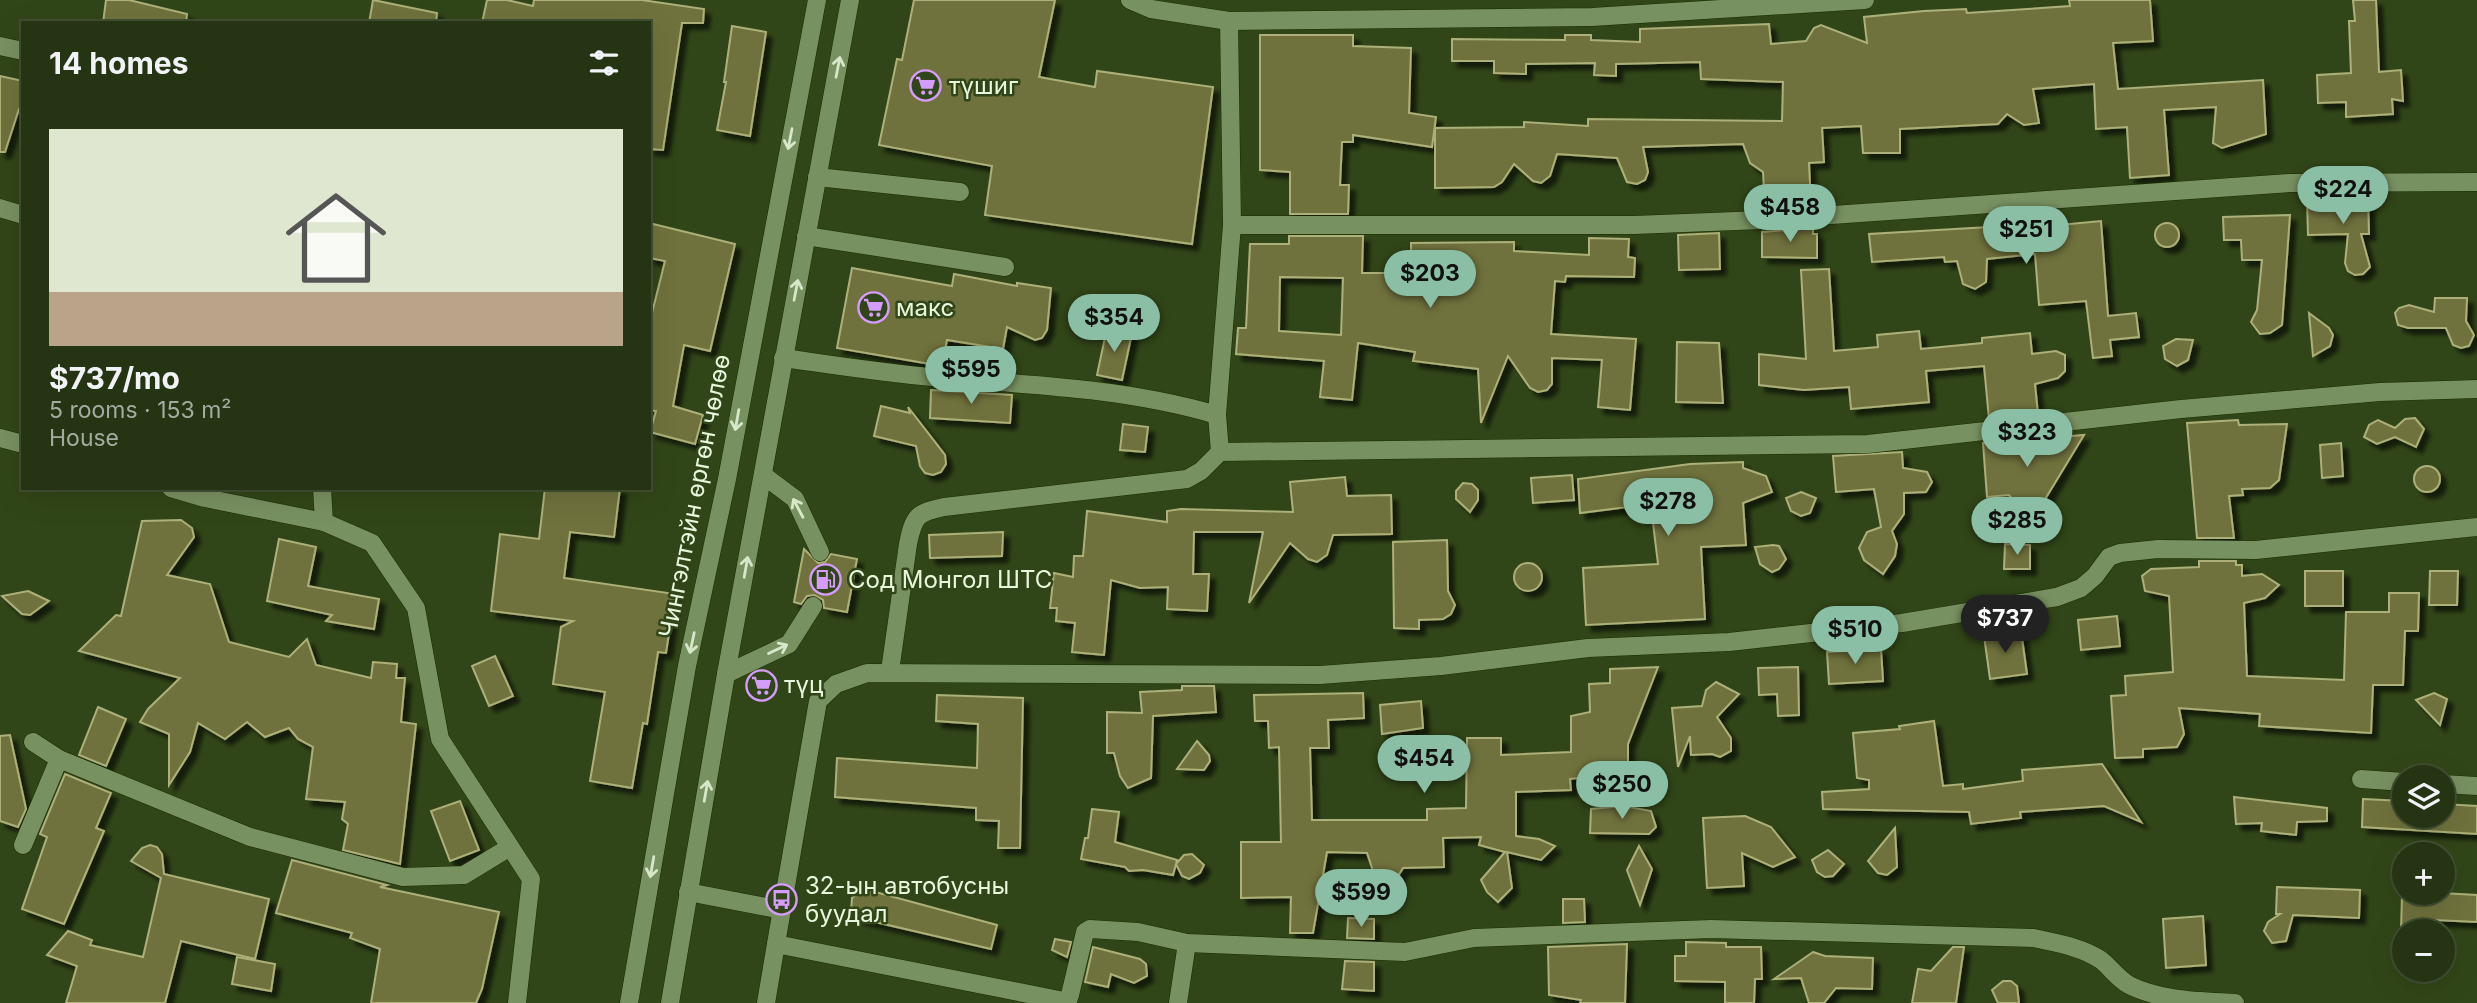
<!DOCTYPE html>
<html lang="en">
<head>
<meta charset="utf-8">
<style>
  body { margin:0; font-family:Inter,sans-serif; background:#2d3c1b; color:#f1f3f6; height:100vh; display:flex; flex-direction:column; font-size:26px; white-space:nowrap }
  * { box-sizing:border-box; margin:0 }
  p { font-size:23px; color:#a3aa9f }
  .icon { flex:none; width:38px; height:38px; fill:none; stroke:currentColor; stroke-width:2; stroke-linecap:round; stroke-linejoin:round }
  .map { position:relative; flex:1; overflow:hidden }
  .panel { position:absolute; left:21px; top:21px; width:630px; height:469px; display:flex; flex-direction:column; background:#253412; border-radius:0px; box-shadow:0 7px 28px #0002,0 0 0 2px #424f32 }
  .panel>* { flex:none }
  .buttons { position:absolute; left:2392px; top:765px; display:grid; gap:14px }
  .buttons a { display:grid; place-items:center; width:63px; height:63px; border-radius:50%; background:#253412; box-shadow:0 7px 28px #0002,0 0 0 2px #424f32; font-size:35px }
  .price { position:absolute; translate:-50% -60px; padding:0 16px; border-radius:24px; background:#8abfa5; color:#111; font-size:23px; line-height:46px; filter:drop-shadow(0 2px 4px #0008) }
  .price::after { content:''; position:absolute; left:50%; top:42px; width:21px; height:16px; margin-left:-10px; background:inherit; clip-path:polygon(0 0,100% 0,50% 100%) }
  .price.on { background:#222; color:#fff }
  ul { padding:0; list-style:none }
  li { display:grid; align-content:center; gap:14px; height:371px; padding:0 28px }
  li span { display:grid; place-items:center; height:217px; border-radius:0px; color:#555 }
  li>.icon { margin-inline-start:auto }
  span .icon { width:126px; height:126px; fill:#fffc; stroke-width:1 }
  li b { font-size:30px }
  h2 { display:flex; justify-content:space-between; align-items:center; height:84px; padding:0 28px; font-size:30px }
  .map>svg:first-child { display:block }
</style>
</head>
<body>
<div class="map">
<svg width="2477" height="1003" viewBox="0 0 2477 1003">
  <defs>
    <filter id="shadow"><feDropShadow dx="6" dy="6" stdDeviation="2" flood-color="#0009"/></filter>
  </defs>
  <rect width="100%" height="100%" fill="#314618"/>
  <!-- building -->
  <g fill="#70723c" stroke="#adb078" stroke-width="2" fill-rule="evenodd" filter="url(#shadow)">
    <polygon points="106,0 129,0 187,14 186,23 103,23"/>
    <polygon points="373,0 437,13 436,23 369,23"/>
    <polygon points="487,0 507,0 533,6 534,0 642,0 704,9 703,23 682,23 663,150 649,149 649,23 482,23"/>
    <polygon points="914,0 1055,0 1039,77 1095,87 1097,71 1213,87 1192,244 985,215 992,166 879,145 897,59 902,60"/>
    <polygon points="2069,0 2150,0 2153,41 2113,43 2118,89 2263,80 2266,134 2222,148 2213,143 2216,107 2164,110 2169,175 2130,178 2127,127 2096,129 2094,84 2033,89 2039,123 2024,125 2007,114 1998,124 1900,129 1900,153 1863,153 1861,126 1822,128 1824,162 1809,163 1811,205 1765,208 1763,172 1750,163 1743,144 1643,147 1648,172 1645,180 1637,184 1627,182 1617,158 1557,154 1550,176 1541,183 1533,181 1514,164 1502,182 1494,187 1435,188 1435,128 1524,127 1524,122 1588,126 1588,119 1782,121 1783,82 1701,79 1700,62 1616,64 1616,76 1594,75 1595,63 1526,64 1526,74 1494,73 1494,61 1452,61 1452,39 1565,40 1565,35 1591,35 1591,40 1640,42 1640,29 1769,24 1771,44 1806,41 1814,28 1821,25 1867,43 1864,17 1924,11 1966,9 1967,13 2070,6"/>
    <polygon points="2353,0 2376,0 2379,72 2401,70 2403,101 2392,99 2393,114 2346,117 2346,102 2318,103 2317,75 2351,73 2349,21 2355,21"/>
    <polygon points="732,26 766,32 750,136 717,130 726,82 724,82"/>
    <polygon points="1260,35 1353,35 1353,46 1411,48 1409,113 1436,117 1432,147 1353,135 1353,142 1342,142 1340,185 1349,185 1348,214 1290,214 1290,172 1260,170"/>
    <polygon points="0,76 23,81 23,110 19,109 5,152 0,152"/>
    <polygon points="2368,197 2369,234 2361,234 2370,267 2363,274 2355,275 2348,271 2345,263 2348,234 2308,235 2307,199"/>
    <polygon points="2290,215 2282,325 2270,333 2260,334 2251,322 2257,310 2262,260 2242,260 2241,240 2224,240 2223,217"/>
    <polygon points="2101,221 2108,316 2136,313 2139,337 2110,340 2112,356 2093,358 2086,301 2039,305 2035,254 1987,259 1986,282 1975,289 1963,284 1957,261 1945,262 1944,257 1872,262 1869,234 2006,226 2006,230"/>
    <circle cx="2167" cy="235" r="12"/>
    <polygon points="649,223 735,244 710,351 684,345 673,406 703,415 695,444 650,432 656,411 649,410 649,325 665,261 649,258"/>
    <polygon points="1813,228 1813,234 1817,234 1817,258 1762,257 1762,232"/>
    <polygon points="1719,233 1720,269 1679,270 1678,235"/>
    <path d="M1289,236H1363L1362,273H1411V243L1514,242V251L1589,255V238L1629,239L1628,257L1635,258L1634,277L1566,276L1565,282L1555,281L1551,334L1636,339L1630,410L1598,407L1602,360L1552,358V384L1547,390L1538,392L1530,388L1508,356L1481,423L1478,369L1413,361L1415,352L1358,343L1352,400L1320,397L1324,361L1236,354L1238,328H1246L1250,244H1289ZM1280,277L1343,278L1341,335L1279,331Z"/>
    <polygon points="852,268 952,286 954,274 1017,286 1017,283 1051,288 1047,330 1042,338 1035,340 1007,327 1003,349 947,340 942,366 837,348"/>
    <polygon points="1829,269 1834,351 1878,347 1877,335 1919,331 1921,349 1982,343 1982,338 2030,333 2032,354 2056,351 2065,355 2065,371 2058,378 2035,384 2038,414 1989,419 1984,366 1926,371 1929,402 1851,409 1849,387 1804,390 1759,385 1759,354 1806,359 1801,270"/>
    <polygon points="2435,298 2467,298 2466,321 2474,335 2469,346 2461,348 2453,345 2446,328 2408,328 2398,325 2395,313 2399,308 2409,305 2434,312"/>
    <polygon points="2309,313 2329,328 2333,335 2330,346 2313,356"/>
    <polygon points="1107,328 1132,333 1122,380 1097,375"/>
    <polygon points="2176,339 2193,340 2188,360 2177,366 2165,359 2163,346"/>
    <polygon points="1677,342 1719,343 1723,403 1676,402"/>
    <polygon points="931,390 1012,395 1010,423 930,418"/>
    <polygon points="881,406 910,413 908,407 945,455 946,464 941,472 933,475 925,473 920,466 916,446 874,436"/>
    <polygon points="2415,418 2424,429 2416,447 2395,437 2377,444 2364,437 2369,425 2378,420 2395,428 2405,419"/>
    <polygon points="2238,420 2239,425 2287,424 2279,480 2270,488 2242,489 2243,495 2229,496 2234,538 2197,538 2187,423"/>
    <polygon points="1123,424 1148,427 1145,452 1120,450"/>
    <polygon points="2084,435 2041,506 2029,518 2009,495 1987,497 1983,443"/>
    <polygon points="2341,443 2343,476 2322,478 2320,445"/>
    <polygon points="1902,452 1903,468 1927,472 1932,482 1926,492 1904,493 1904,514 1892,531 1897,544 1895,556 1883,574 1864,560 1859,548 1867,532 1881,527 1874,489 1836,492 1833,456"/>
    <polygon points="1743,462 1743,468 1766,476 1772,492 1743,503 1746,545 1701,547 1705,619 1586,625 1583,568 1658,564 1652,515 1644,515 1643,505 1580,513 1578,479 1690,464"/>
    <circle cx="2427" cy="479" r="13"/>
    <polygon points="1572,475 1574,500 1533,503 1531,478"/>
    <polygon points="1345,477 1347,496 1391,495 1392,534 1333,535 1327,555 1317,562 1308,559 1290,543 1249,603 1263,532 1194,532 1193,574 1209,574 1207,611 1167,609 1168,587 1140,588 1111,580 1104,655 1072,652 1075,623 1056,621 1057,608 1050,608 1054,573 1073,577 1074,556 1083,556 1087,511 1167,522 1167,511 1181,509 1293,512 1290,482"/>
    <polygon points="1463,483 1472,484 1478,490 1478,500 1470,512 1456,499 1456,491"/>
    <polygon points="545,488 620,488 614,537 570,532 564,578 675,594 666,653 658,652 647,724 643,723 632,788 590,781 605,692 553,684 561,627 573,621 491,611 500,534 539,539"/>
    <polygon points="1801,492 1816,498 1810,513 1801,516 1791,511 1786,498"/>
    <polygon points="181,520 192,528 194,537 167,575 210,584 229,642 289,657 307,639 316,665 371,678 373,662 397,664 396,678 405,678 401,722 416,724 400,864 343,850 348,824 342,819 345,802 306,799 313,747 298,739 289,728 265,737 247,722 225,739 198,723 190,752 169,785 169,734 140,722 148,709 180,678 79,651 116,615 121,616 142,521"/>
    <polygon points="1003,532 1002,556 930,558 929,535"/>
    <polygon points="279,539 316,547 308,586 379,599 374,629 326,621 332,615 267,601"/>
    <polygon points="1447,540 1448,591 1455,605 1451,614 1443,619 1419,620 1419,629 1394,628 1393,542"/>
    <polygon points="2005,544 2030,545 2030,569 2004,569"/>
    <polygon points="1773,545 1779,546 1786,559 1779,569 1772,572 1760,564 1755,547"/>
    <polygon points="804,549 818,563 825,562 831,554 857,559 847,612 824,608 823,600 814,595 807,596 801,604 794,602"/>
    <polygon points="2199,561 2236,561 2236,565 2242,565 2242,576 2262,574 2279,585 2265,598 2244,603 2247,676 2344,680 2346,612 2389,612 2389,593 2419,593 2418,631 2405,631 2403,685 2373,685 2371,733 2259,726 2260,714 2179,708 2184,734 2177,747 2143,749 2143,757 2115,758 2111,696 2126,695 2125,676 2173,672 2169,596 2145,591 2142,576 2151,569 2199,567"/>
    <circle cx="1528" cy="577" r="14"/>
    <rect x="2305" y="571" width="38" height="35"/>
    <polygon points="2430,571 2458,571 2457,605 2429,605"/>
    <polygon points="28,591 49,601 30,615 22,614 2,596"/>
    <polygon points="2117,616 2120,646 2081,650 2078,620"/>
    <polygon points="2021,631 2027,674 1990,679 1984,636"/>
    <polygon points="1881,649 1883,681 1829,684 1827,652"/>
    <polygon points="495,656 513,696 489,706 472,666"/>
    <polygon points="1658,667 1628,744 1628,771 1570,779 1571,790 1516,792 1516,836 1539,839 1555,846 1541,860 1507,852 1512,888 1498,902 1487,892 1481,880 1505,852 1479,845 1481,837 1443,838 1444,867 1403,868 1397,878 1383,884 1374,874 1367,853 1327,852 1313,933 1290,933 1291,897 1241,898 1241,842 1281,842 1279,747 1269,748 1268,721 1255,721 1254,695 1363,693 1364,718 1328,720 1329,748 1310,748 1312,820 1427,820 1427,809 1466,808 1467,738 1501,738 1501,755 1571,752 1571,716 1590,712 1589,684 1610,683 1610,669"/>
    <polygon points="1798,667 1799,715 1778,716 1777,694 1759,695 1758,668"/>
    <polygon points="1716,682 1739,694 1717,717 1731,738 1731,751 1720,757 1712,754 1691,755 1690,736 1678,767 1672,708 1702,706 1706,690"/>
    <polygon points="1182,686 1214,686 1216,712 1153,716 1151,778 1128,788 1120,776 1114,753 1107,753 1107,712 1142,713 1140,692 1182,690"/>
    <polygon points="2434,693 2447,699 2440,725 2416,700"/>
    <polygon points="937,695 1023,698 1020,848 998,848 999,821 976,820 976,808 835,797 837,758 977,768 978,724 936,721"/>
    <polygon points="1421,701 1423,728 1382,734 1380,705"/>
    <polygon points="98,707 126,719 106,766 79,755"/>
    <polygon points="1934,721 1943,786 1963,784 1963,789 2023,781 2022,770 2102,764 2141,822 2104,806 2020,812 2021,818 1971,824 1969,812 1823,809 1822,792 1869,789 1869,780 1857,778 1853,733 1900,729 1899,726"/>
    <polygon points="10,735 26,809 18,827 0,821 0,736"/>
    <polygon points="1197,741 1209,755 1210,761 1204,770 1177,769"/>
    <polygon points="65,774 111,793 96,828 104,831 64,924 22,909 47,837 40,834"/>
    <polygon points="2234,797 2327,808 2327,821 2297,822 2296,835 2261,831 2262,823 2236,824"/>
    <polygon points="2363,799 2404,801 2404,816 2443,816 2443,804 2477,806 2477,834 2362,827"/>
    <polygon points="460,801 479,850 450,861 431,811"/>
    <polygon points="1624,806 1651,811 1656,827 1649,834 1590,833 1591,809"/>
    <polygon points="1092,809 1119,812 1115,842 1177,860 1176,864 1184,855 1192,854 1204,865 1200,873 1189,879 1182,876 1176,864 1173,875 1143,870 1129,871 1125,867 1081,859 1085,838 1088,838"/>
    <polygon points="1745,816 1771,827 1795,857 1773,867 1742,853 1744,886 1707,888 1703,818"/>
    <polygon points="1895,828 1897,867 1887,875 1878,873 1868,861"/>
    <polygon points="150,845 157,847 162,854 164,874 269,899 255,959 181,941 165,1003 66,1003 77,966 47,955 68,931 92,940 90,945 143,957 161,878 131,861 142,848"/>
    <polygon points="1639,846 1652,869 1640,905 1627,870"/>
    <polygon points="1828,850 1844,864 1833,876 1825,877 1817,872 1812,860"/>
    <polygon points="292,860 387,885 380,887 499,912 482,989 476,1003 371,1003 380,949 350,938 352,933 276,913"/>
    <polygon points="2277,887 2360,890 2359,918 2293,915 2286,941 2272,943 2264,931 2268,922 2280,914 2276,914"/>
    <polygon points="868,890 997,925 991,949 858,918 851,911 852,898 859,892"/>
    <polygon points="2441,893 2477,895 2477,922 2434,920 2433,931 2401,931 2402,895 2441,899"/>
    <polygon points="1563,899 1584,899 1585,922 1563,923"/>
    <polygon points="2203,916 2206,965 2166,968 2163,919"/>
    <polygon points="1348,918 1374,919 1374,939 1347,938"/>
    <polygon points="1055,939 1071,942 1067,957 1052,950"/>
    <polygon points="1686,942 1726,943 1726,947 1761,947 1762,979 1755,979 1754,1003 1725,1003 1725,982 1675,981 1675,956 1686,956"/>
    <polygon points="1627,944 1625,1003 1580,1003 1581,1000 1549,995 1548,947"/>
    <polygon points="1093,947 1140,959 1146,964 1147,976 1134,983 1111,974 1108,987 1085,982"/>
    <polygon points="1953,947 1964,947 1956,1003 1912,1003 1918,969 1931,971"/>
    <polygon points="1813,952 1825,956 1873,958 1872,989 1836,988 1824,1003 1809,1003 1801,978 1774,979"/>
    <polygon points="237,957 275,964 271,991 232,984"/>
    <polygon points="1345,961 1374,962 1374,991 1342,989"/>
    <polygon points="2003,981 2011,981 2017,986 2019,1003 1998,1003 1992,990"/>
  </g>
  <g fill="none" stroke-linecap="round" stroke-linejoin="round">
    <defs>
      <g id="service">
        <polyline points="817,177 960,192"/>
        <polyline points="806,236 1005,267"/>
        <polyline points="763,475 795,499 820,552"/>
        <polyline points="726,674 789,644 813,606"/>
      </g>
      <g id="minor">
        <polyline points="1130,0 1151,9 1229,21 1232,225 1217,415"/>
        <polyline points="1229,21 1592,17 1865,0"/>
        <polyline points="0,46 23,51"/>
        <polyline points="0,208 23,215"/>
        <polyline points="1232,225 1634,225 1761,220 2290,183 2477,182"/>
        <path d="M783,358C840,366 896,375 953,379C1042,385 1132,390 1217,415L1220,452L1868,444L2181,409L2380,392L2477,389"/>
        <polyline points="0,438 23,444"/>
        <polyline points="171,488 205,498 324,522 372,543 416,608 440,739 531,879 517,1003"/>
        <polyline points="322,488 324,522"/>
        <path d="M890,671L908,544C914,515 917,513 944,507L1187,479L1201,471L1220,452"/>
        <polyline points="33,742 59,759 250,837 403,877 464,875 510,847"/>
        <polyline points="2361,779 2404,782"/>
        <polyline points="2443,784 2477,786"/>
        <polyline points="23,845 59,759"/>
        <polyline points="688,892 782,910"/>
        <polyline points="776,944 818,701 836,684 867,673 1320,675 1441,666 1588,648 1729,642 1902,623 2057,597 2081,588 2095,576 2109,557 2120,553 2158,549 2256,550 2477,527"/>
        <path d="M766,1003L776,944L1064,1001H1068L1070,995L1085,932L1090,929L1138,932L1187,943L1405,952L1474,938L1711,929L2034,938C2056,943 2082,947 2101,960C2111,968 2117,978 2129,985C2161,1001 2200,1001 2235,1003"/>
        <polyline points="1178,1003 1187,943"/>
      </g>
      <g id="secondary">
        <polyline points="629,1003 687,666 727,479 817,0"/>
        <polyline points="670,1003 726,674 850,0"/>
      </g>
    </defs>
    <!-- service casing -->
    <use href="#service" stroke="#182b00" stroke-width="19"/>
    <!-- minor casing -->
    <use href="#minor" stroke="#182b00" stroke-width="19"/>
    <!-- secondary casing -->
    <use href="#secondary" stroke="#182b00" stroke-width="19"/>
    <!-- service -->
    <use href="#service" stroke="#789161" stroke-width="18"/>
    <!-- minor -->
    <use href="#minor" stroke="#789161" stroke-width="18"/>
    <!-- secondary -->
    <use href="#secondary" stroke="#789161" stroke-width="18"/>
  </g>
  <!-- one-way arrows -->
  <defs><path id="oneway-shaft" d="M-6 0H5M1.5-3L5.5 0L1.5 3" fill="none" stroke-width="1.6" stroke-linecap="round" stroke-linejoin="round" transform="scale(1.75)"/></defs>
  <g stroke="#d7e7ca">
    <use href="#oneway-shaft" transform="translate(838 67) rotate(-79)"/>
    <use href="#oneway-shaft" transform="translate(790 139) rotate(101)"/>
    <use href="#oneway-shaft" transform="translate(796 290) rotate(-79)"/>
    <use href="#oneway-shaft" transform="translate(737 420) rotate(100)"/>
    <use href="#oneway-shaft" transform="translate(798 508) rotate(-118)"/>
    <use href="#oneway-shaft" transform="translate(746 567) rotate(-80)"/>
    <use href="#oneway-shaft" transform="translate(692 643) rotate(102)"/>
    <use href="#oneway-shaft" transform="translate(778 649) rotate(-25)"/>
    <use href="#oneway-shaft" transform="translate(706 791) rotate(-80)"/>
    <use href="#oneway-shaft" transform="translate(652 867) rotate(100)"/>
  </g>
  <!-- icons -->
  <defs>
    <symbol id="supermarket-ring" viewBox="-11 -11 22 22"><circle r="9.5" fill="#314618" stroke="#d49cfc" stroke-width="1.5"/><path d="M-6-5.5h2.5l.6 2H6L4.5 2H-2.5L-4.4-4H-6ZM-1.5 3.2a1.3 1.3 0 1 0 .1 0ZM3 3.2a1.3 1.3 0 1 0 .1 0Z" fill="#d49cfc"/></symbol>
    <symbol id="fuel-ring" viewBox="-11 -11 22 22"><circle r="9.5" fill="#314618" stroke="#d49cfc" stroke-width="1.5"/><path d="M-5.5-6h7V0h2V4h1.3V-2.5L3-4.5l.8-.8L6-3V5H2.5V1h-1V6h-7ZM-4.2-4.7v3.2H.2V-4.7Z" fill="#d49cfc"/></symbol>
    <symbol id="bus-ring" viewBox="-11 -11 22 22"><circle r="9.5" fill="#314618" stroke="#d49cfc" stroke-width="1.5"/><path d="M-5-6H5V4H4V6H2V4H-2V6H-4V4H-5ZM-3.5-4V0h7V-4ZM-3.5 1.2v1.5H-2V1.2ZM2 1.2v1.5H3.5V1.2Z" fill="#d49cfc"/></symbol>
  </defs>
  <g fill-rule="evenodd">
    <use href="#supermarket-ring" x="908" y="68" width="35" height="35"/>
    <use href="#supermarket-ring" x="856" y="290" width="35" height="35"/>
    <use href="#fuel-ring" x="808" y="562" width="35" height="35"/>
    <use href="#supermarket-ring" x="744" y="668" width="35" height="35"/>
    <use href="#bus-ring" x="764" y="882" width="35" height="35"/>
  </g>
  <g text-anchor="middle" stroke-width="5" stroke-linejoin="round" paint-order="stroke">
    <!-- poi labels -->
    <g font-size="24" fill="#e8f6dc" stroke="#314618" text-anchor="start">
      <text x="949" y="94">түшиг</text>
      <text x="896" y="316">макс</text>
      <text x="848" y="588">Сод Монгол ШТС</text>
      <text x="784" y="693">түц</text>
      <text x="805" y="894">32-ын автобусны<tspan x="805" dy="28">буудал</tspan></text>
    </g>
    <!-- street labels -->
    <g font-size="24" fill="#e8f6dc" stroke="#314618">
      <text transform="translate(695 496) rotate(-79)" y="8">Чингэлтэйн өргөн чөлөө</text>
    </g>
  </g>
</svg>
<div class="buttons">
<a><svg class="icon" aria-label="layers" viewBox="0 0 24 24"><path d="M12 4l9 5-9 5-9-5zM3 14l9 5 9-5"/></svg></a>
<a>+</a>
<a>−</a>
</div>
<b class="price" style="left:2343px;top:226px">$224</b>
<b class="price" style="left:1790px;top:244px">$458</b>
<b class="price" style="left:2026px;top:266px">$251</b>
<b class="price" style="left:1430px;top:310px">$203</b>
<b class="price" style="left:1114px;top:354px">$354</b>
<b class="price" style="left:971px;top:406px">$595</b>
<b class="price" style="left:2027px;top:469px">$323</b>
<b class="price" style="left:1668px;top:538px">$278</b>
<b class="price" style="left:2017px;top:557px">$285</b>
<b class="price on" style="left:2005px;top:655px">$737</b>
<b class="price" style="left:1855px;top:666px">$510</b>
<b class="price" style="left:1424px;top:795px">$454</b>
<b class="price" style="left:1622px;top:821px">$250</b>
<b class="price" style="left:1361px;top:929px">$599</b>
<section class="panel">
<h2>14 homes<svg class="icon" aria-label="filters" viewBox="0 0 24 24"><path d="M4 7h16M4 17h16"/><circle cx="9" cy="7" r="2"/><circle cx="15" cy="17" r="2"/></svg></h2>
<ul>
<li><span style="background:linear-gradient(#dfe7d0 75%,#b9a48a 0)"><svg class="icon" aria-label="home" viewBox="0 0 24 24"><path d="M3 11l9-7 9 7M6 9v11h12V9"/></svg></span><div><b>$737/mo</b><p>5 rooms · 153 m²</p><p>House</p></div></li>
</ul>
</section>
</div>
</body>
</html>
